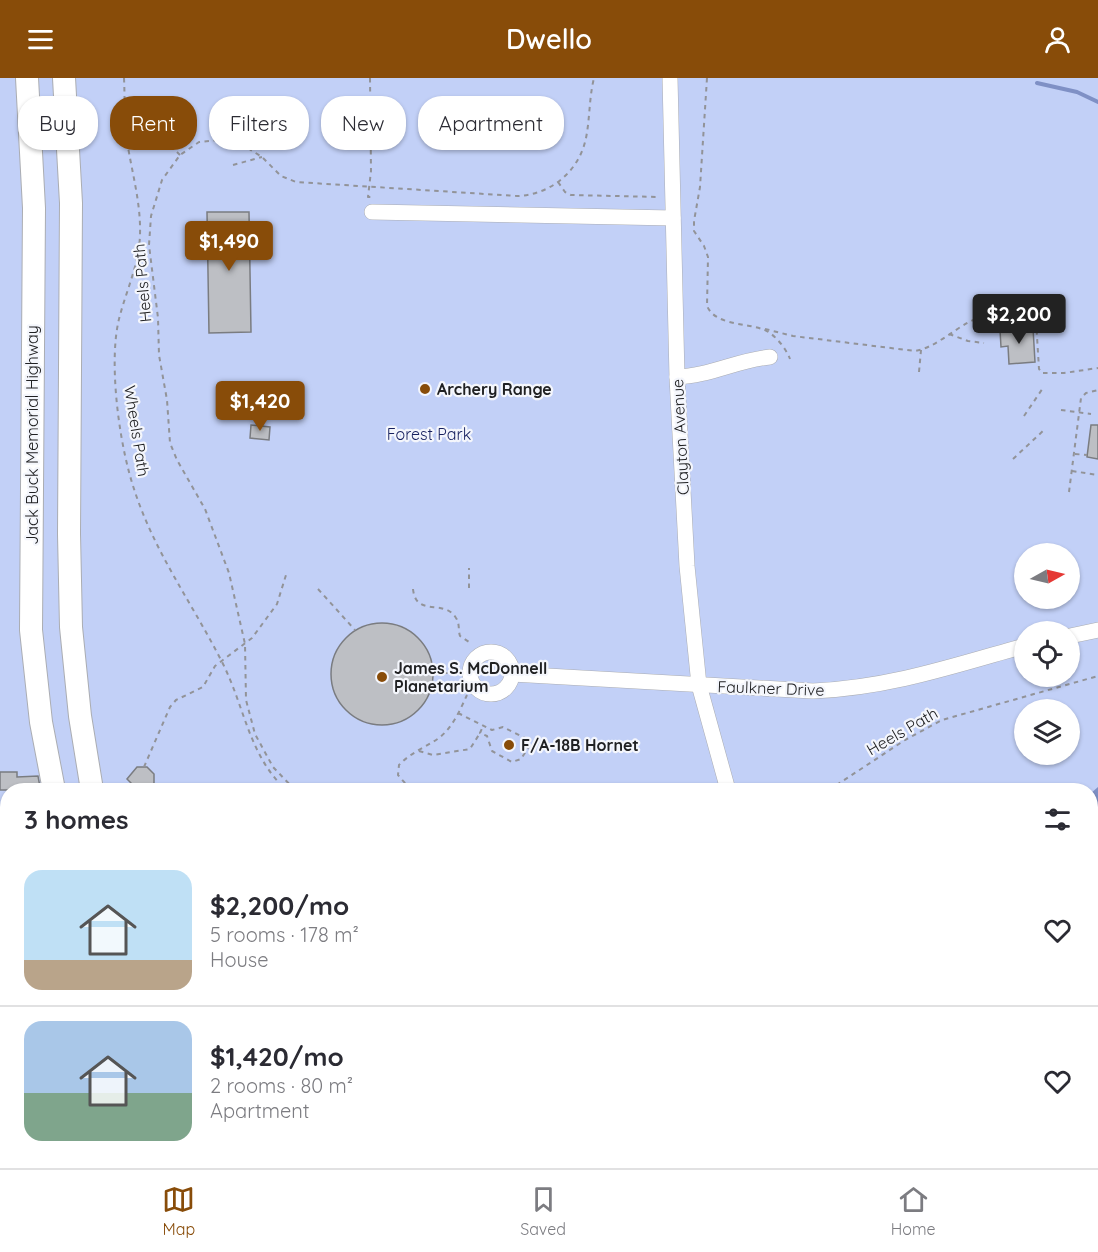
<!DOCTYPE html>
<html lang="en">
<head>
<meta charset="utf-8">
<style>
  body { margin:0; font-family:Quicksand,sans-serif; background:#f2f2f3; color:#2b2b33; height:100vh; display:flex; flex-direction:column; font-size:22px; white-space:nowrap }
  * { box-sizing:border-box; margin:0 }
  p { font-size:20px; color:#7c7c81 }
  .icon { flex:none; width:33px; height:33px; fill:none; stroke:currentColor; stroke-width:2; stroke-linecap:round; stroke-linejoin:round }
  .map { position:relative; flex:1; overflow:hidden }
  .details { position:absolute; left:0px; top:705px; width:1098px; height:386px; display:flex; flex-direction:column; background:#fff; border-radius:24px 24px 0 0; box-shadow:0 2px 4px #0004 }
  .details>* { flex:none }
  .hud { position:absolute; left:18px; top:18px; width:600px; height:54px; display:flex; gap:12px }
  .needle { width:39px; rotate:82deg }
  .fabs { position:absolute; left:1014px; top:465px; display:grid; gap:12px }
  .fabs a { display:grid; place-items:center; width:66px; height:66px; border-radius:50%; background:#fff; box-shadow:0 2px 4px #0004; font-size:30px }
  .price { position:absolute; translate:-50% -51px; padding:0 14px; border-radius:6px; background:#884c09; color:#fff; font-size:20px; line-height:39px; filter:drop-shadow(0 2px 3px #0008) }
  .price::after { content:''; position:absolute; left:50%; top:36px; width:18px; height:14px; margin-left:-9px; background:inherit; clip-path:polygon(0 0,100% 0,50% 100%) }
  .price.current { background:#222; color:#fff }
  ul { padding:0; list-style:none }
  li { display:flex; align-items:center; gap:18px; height:150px; padding:0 24px }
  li+li { border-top:2px solid #e1e1e2 }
  li span { display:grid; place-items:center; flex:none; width:168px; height:120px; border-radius:18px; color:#555 }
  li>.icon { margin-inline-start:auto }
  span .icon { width:72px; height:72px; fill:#fffc; stroke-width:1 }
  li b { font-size:26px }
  h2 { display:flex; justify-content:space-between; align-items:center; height:72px; padding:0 24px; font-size:26px }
  .pill { padding:0 21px; border-radius:24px; background:#fff; box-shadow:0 2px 4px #0004; font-size:21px; line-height:54px }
  .pill.current { background:#884c09; color:#fff }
  header { display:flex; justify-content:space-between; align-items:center; height:78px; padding:0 24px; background:#884c09; color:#fff; font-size:27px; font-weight:600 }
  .tabs { display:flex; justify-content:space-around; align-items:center; height:84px; border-top:2px solid #e1e1e2; background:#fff; font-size:16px; color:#7c7c81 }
  .tabs a { display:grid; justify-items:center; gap:3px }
  .tabs .current { color:#884c09 }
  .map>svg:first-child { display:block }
</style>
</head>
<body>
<header><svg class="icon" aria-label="menu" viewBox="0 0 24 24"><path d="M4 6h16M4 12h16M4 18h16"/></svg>Dwello<svg class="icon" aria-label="person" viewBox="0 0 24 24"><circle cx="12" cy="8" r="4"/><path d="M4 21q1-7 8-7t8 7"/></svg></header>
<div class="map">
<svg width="1098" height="1090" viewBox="0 0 1098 1090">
  <rect width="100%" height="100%" fill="#e7e9ef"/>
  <!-- green -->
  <path fill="#c2d0f7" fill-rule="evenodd" d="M0,0H1098V1090H3L0,892ZM1024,476H1070V520H1024ZM1024,554H1070V598H1024ZM1024,632H1070V676H1024ZM8,712H1090V1083H8Z"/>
  <!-- water -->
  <polygon fill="#7f90c5" points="1098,709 1098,925 1091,929 1090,716"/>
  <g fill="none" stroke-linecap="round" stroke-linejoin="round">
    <!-- stream -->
    <g stroke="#7f90c5" stroke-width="4">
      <polyline points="1037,5 1077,14 1098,24"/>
      <polyline points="988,1083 991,1088"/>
    </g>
  </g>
  <!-- building -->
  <g fill="#bdbfc4" stroke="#7a7c80" stroke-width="1.5">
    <polygon points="207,134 249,134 251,254 209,255"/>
    <polygon points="1033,250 1035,284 1009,286 1008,268 1001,269 1000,252"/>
    <polygon points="251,347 270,349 269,362 250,360"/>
    <polygon points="1091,347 1098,347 1098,381 1087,379"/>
    <circle cx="382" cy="596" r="51"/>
    <polygon points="137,689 147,689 154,696 154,705 147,712 138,712 127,701"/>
    <polygon points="0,694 17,694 17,699 38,698 40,709 17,709 17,712 0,712"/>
  </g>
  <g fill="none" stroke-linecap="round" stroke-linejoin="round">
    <defs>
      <g id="minor">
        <polyline points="670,0 677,299 687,488 699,607 728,712"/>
        <polyline points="372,134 673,140"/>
        <path d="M677,299C709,298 738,282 770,279"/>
        <polyline points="1070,558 1098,552"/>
        <circle cx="491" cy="595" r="21"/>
        <path d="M512,596L813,613C888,610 953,588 1024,568"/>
        <polyline points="844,1083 847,1090"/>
        <polyline points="1093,1090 1098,1089"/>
      </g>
      <g id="highway">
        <polyline points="27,0 34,130 31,552 41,644 54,712"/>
        <polyline points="64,0 71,125 69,456 71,549 80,638 92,712"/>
        <polyline points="141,1083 144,1090"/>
        <polyline points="199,1083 204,1090"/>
        <polyline points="238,1083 243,1090"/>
        <polyline points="316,1083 321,1090"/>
      </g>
    </defs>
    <!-- minor casing -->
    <use href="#minor" stroke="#abadb2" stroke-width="16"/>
    <!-- highway casing -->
    <use href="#highway" stroke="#abadb2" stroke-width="24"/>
    <!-- path -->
    <g stroke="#929398" stroke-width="2" stroke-dasharray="4.5 4.5" stroke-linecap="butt">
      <path d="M124,0C125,21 124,42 127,63C132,95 141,125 140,157C139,187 126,213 119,241C109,282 118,353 129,394C148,466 189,519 222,584C245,629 248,676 286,712"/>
      <polyline points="370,0 371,93 368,119 372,119"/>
      <path d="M707,0L700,109L694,143V153L704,168L708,179L707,228C715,247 745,245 762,251C773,254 786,270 790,281"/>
      <path d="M127,63C153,60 161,58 180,77"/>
      <polyline points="233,87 262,79"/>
      <polyline points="558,104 565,114 571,117 659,119"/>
      <path d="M765,251L793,258L915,273C934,270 952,253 969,244C988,235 1008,235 1029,233L1033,235L1036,242L1039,291L1042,295H1064L1098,290"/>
      <polyline points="949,256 968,263 984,265"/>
      <polyline points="919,294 921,272"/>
      <polyline points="1061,332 1091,336"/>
      <polyline points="1024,338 1043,310"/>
      <polyline points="1075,376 1087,377"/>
      <polyline points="1013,381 1044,352"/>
      <polyline points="1072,393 1098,397"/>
      <polyline points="1069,414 1081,320 1086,315 1098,312"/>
      <polyline points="469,510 469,490"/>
      <polyline points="318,511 355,552"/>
      <path d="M413,511C416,540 444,520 456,540C460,546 458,552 460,558L472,566"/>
      <polyline points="434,595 461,595"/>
      <polyline points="458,635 492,652 503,649 525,660 528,670 521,681 512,684 492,673 487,658 480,655 483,648"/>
      <polyline points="419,673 433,677 470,671 480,655"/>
      <polyline points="144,689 170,629 176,622 203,609 215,588 252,560 277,526 286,497"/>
      <path d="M295,712L273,689L255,656L246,622L245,566L229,495L205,431L177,382L170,365L167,322L159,277L158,240L149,167L151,138L162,102L180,77L199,64L217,62L243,67L262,79L281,98L296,104L517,118C550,117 579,94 586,60C590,40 589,20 594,0"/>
      <path d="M411,712L398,697L399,687C410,675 426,669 439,660C453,649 460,632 467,617"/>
      <polyline points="829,712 905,662 942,642 1098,598"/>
      <polyline points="0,846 8,845"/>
      <polyline points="1090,888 1098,885"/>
      <polyline points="2,906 8,905"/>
      <polyline points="1090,1069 1098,1065"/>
      <polyline points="534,1083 544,1090"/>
      <polyline points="808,1083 810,1090"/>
      <polyline points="667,1090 685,1083"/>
      <polyline points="1047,1090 1058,1083"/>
    </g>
    <!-- minor -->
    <use href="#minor" stroke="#fff" stroke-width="15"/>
    <!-- highway -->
    <use href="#highway" stroke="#fff" stroke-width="22"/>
  </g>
  <!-- markers -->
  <g fill="#884c09" stroke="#f4f6fc" stroke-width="2">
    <circle cx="425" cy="311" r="6"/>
    <circle cx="382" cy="599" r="6"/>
    <circle cx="509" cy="667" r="6"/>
  </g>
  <g text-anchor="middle" stroke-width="4.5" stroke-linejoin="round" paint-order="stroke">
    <!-- street labels -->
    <g font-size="16" fill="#202123" stroke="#f4f6fc">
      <text transform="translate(142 205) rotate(-95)" y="6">Heels Path</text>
      <text transform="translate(137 353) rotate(81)" y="6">Wheels Path</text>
      <text transform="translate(32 357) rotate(-90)" y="6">Jack Buck Memorial Highway</text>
      <text transform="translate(680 359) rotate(-93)" y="6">Clayton Avenue</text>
      <text transform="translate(771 610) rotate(2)" y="6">Faulkner Drive</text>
      <text transform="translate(902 653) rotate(-30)" y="6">Heels Path</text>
    </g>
    <!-- poi labels -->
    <g font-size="16" font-weight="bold" fill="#202123" stroke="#f4f6fc" text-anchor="start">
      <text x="437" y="317">Archery Range</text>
      <text x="394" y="596">James S. McDonnell<tspan x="394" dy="18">Planetarium</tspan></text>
      <text x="521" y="673">F/A-18B Hornet</text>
    </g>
    <!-- park labels -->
    <g font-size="16" fill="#16205f" stroke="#f4f6fc">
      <text x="429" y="362">Forest Park</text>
    </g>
  </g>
</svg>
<div class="fabs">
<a><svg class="needle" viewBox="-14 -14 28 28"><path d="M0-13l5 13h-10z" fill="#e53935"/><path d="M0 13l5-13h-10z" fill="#7c7c81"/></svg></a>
<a><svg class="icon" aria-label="locate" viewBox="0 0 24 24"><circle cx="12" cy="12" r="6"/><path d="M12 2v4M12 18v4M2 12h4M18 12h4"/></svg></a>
<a><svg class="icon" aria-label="layers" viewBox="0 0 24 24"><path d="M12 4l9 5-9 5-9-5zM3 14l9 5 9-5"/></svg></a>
</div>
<b class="price" style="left:229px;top:194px">$1,490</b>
<b class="price current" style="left:1019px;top:267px">$2,200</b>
<b class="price" style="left:260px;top:354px">$1,420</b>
<div class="hud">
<a class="pill">Buy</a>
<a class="pill current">Rent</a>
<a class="pill">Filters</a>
<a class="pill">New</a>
<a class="pill">Apartment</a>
</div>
<section class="details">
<h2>3 homes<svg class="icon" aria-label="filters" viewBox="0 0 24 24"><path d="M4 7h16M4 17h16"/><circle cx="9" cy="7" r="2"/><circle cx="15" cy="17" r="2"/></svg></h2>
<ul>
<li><span style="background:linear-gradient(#bfe0f5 75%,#b9a48a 0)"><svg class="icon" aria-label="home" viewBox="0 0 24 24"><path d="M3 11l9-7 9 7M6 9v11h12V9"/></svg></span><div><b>$2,200/mo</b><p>5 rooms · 178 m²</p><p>House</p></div><svg class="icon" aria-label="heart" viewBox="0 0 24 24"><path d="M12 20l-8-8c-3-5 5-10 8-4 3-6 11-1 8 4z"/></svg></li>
<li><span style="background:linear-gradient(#a9c7e8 60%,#7fa58c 0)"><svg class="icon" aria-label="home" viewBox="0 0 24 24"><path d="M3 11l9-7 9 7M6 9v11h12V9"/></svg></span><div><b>$1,420/mo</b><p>2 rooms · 80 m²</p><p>Apartment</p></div><svg class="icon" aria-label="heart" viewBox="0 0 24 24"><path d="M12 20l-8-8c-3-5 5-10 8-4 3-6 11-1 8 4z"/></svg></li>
</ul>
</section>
</div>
<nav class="tabs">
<a class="current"><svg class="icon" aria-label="map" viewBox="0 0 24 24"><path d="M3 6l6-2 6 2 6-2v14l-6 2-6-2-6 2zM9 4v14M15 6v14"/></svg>Map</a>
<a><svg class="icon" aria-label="saved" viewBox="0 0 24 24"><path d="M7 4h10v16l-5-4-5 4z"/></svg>Saved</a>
<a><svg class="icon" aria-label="home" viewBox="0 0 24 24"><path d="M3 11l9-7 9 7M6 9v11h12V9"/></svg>Home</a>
</nav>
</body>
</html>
